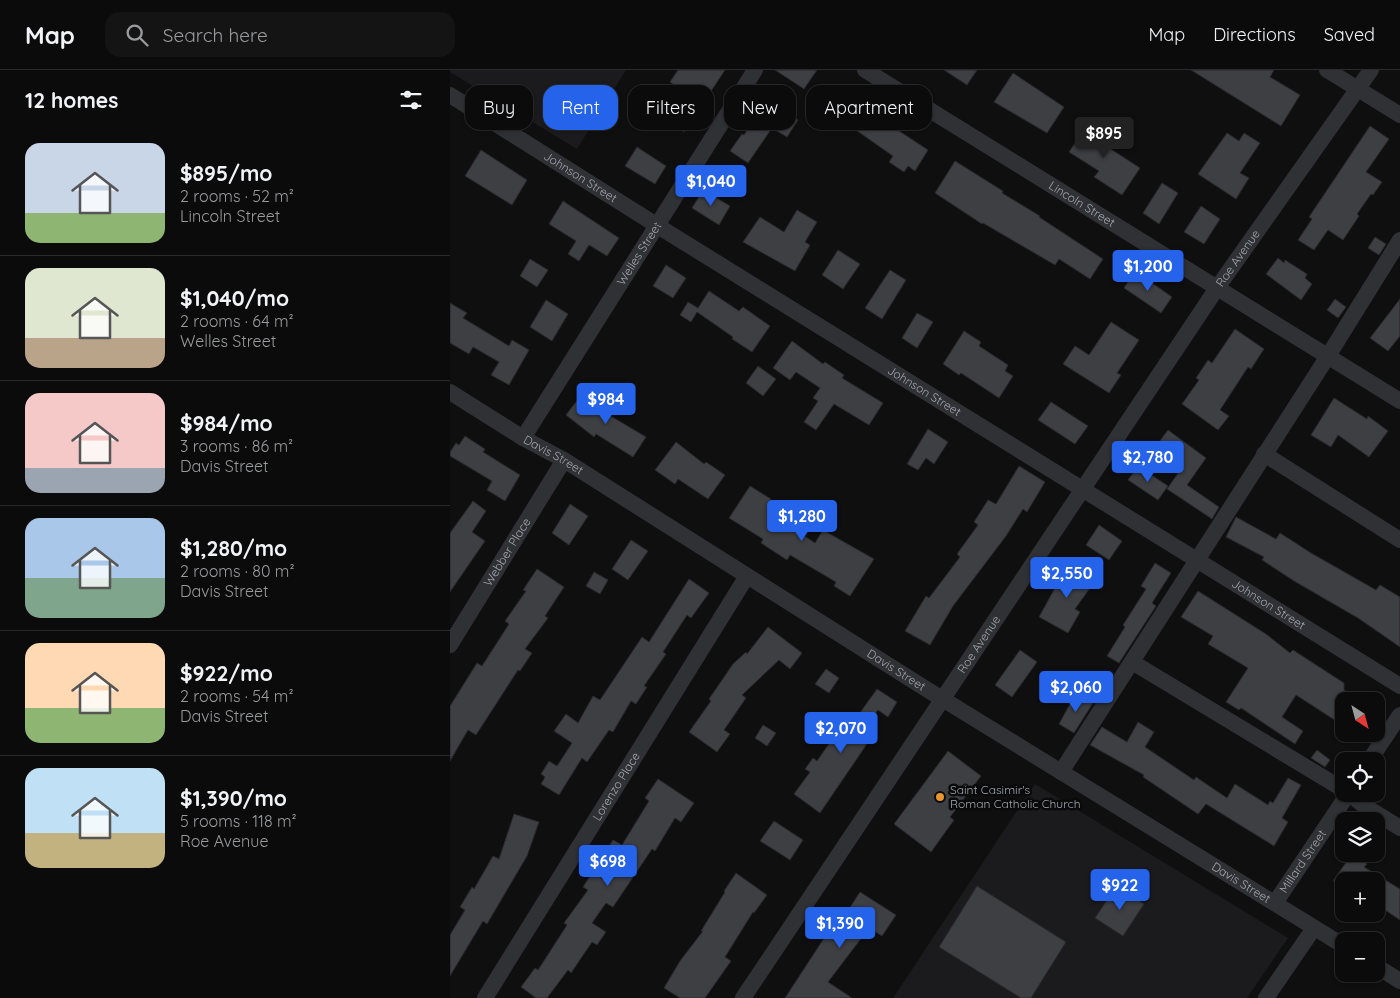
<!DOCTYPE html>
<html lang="en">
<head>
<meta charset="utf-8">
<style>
  body { margin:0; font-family:Quicksand,sans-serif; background:#141415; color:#f1f3f6; height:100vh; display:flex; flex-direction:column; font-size:19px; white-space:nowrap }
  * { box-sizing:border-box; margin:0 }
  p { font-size:16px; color:#9a9b9d }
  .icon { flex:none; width:28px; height:28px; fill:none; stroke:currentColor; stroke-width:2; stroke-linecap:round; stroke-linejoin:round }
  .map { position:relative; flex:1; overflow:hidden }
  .panel { display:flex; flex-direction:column; background:#0b0b0c; width:450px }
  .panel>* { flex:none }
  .top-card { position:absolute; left:15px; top:15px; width:475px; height:45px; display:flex; gap:10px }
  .needle { width:32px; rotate:144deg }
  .tools { position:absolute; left:885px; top:622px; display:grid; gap:10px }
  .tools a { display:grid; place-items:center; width:50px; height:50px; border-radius:10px; background:#0b0b0c; box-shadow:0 1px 4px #0004,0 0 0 1px #2b2b2d; font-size:25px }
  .price { position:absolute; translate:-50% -42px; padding:0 11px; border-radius:5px; background:#2563eb; color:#fff; font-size:16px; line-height:32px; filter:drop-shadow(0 1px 2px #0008) }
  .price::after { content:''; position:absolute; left:50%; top:30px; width:15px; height:11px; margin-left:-8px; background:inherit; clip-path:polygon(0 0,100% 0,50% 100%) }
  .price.on { background:#222; color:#fff }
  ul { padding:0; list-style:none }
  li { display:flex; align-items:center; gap:15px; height:125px; padding:0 25px }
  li+li { border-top:1px solid #2b2b2d }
  li span { display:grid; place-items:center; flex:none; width:140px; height:100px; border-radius:15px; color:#555 }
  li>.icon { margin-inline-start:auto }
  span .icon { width:60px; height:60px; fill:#fffc; stroke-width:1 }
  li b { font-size:21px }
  h2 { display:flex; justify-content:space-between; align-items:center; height:60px; padding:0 25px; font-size:21px }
  .chip { padding:0 18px; border-radius:15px; background:#0b0b0c; box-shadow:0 1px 4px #0004,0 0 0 1px #2b2b2d; font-size:18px; line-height:45px }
  .chip.on { background:#2563eb; color:#fff }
  header { display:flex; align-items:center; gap:30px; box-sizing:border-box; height:70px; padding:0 25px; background:#0b0b0c; border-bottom:1px solid #2b2b2d }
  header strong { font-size:24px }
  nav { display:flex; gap:28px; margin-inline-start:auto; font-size:18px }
  .search { width:350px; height:45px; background:#141415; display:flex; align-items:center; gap:12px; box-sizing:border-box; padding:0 18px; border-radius:15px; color:#9a9b9d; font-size:19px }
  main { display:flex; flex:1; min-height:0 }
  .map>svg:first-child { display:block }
</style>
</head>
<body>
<header>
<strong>Map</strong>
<div class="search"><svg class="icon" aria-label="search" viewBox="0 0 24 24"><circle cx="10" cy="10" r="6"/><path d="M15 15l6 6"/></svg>Search here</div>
<nav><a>Map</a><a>Directions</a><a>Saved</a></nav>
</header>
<main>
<section class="panel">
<h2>12 homes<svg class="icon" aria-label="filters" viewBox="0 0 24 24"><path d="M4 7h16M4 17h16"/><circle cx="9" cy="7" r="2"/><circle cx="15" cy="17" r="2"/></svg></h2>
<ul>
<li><span style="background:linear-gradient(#c9d6e8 70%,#8fb573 0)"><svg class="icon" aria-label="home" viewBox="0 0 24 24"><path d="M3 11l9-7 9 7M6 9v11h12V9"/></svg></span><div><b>$895/mo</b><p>2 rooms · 52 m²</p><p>Lincoln Street</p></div></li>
<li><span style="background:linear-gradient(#dfe7d0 70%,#b9a48a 0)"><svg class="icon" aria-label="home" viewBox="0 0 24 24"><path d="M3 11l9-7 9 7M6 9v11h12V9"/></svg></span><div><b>$1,040/mo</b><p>2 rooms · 64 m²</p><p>Welles Street</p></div></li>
<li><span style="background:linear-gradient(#f6c9c9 75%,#9aa5b1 0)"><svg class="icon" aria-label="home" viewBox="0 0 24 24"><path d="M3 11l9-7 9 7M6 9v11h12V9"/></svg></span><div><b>$984/mo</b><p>3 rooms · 86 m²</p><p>Davis Street</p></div></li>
<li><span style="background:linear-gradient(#a9c7e8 60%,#7fa58c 0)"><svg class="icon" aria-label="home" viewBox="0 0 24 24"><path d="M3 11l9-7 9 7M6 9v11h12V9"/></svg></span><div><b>$1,280/mo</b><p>2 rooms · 80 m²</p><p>Davis Street</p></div></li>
<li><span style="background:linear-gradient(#ffd9b3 65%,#8fb573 0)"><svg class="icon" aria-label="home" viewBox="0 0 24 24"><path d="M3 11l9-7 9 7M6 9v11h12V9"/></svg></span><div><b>$922/mo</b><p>2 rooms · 54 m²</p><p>Davis Street</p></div></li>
<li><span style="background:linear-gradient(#bfe0f5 65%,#c2b280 0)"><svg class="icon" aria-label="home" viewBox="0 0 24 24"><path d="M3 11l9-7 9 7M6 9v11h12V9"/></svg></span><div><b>$1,390/mo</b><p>5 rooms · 118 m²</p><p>Roe Avenue</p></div></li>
</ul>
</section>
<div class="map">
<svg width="950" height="928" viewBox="0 0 950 928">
  <rect width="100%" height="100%" fill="#0f0f10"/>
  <!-- built -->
  <g fill="#1b1b1d">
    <polygon points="0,0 176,0 127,79 0,2"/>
    <polygon points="585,714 838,868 797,928 443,928"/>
  </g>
  <!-- building -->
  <g fill="#3e3f43" stroke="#29292c">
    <polygon points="228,0 275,0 234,62 217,51 235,22 220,12"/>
    <polygon points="325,0 367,0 354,19"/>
    <polygon points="494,0 527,0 517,15"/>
    <polygon points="741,0 824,0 820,7 850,25 831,56"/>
    <polygon points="563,3 614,37 597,63 544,32"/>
    <polygon points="317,30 348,50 337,67 322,58 298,93 280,81 292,64 294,65"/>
    <polygon points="418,36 438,50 437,53 478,80 465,101 458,96 454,102 439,92 443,86 403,58"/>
    <polygon points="640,51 657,62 650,72 690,98 672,125 644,107 649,101 619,82"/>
    <polygon points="920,56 939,69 916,102 932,112 923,125 921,124 907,144 909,146 893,170 878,160 864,180 848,170 862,149 859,147"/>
    <polygon points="777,63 789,71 794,63 810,73 790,103 799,108 786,129 748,104"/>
    <polygon points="187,77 216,96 205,114 175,96"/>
    <polygon points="31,80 77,110 62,135 15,106"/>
    <polygon points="505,91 553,121 552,123 590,146 589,147 653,189 640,209 609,189 605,195 533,153 532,154 485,123"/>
    <polygon points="712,113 728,123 709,154 693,143"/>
    <polygon points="253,120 280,136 269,155 242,138"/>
    <polygon points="113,131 169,168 157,186 139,175 129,191 118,184 126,171 99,154"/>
    <polygon points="751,136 770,149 754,174 734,162"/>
    <polygon points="347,140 367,152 355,172 360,175 345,201 293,172 310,147 334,162"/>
    <polygon points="925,167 936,174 929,185 918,178"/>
    <polygon points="388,180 410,194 393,219 372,205"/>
    <polygon points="828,188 834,193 835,190 857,204 855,208 862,214 851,230 816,204"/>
    <polygon points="80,189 98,200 87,217 70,206"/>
    <polygon points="216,195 236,208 223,228 203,216"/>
    <polygon points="440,200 456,210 432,249 415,238"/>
    <polygon points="685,201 722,227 711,243 674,218"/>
    <polygon points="259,221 289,241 293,237 320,256 302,282 282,269 283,267 247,242 241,252 230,245 238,232 248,238"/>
    <polygon points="885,229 896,237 888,248 877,240"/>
    <polygon points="950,229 950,266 938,281 920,268"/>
    <polygon points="96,230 118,244 102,271 80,257"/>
    <polygon points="0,233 17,243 13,248 59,276 62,270 79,280 59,315 41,305 49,292 23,277 19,284 0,273"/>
    <polygon points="467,243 483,252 467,278 452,268"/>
    <polygon points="661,252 689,270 667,303 671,305 659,323 613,294 625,276 639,285"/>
    <polygon points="785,259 814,279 801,299 798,297 770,340 779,346 768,360 732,334 749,310 746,308 758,290 762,293"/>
    <polygon points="514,261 531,272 529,276 558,295 555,301 563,306 549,328 511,303 509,305 493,294"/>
    <polygon points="342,271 373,294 375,292 394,305 392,308 433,333 419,355 384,334 366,360 354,352 368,331 363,328 370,318 346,302 340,310 323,298"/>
    <polygon points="308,296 326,309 313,326 296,313"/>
    <polygon points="154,326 166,334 159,345 196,367 183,387 146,364 144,367 116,345 129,328 144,340"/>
    <polygon points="884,328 917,349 918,346 938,361 919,387 888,365 881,377 861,365"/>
    <polygon points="601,332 638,356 625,374 588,350"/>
    <polygon points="478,359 498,372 484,394 476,388 468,400 457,394"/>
    <polygon points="718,360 756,388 737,415 769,437 762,449 717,419 733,396 706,376"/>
    <polygon points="15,366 35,379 33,382 70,405 55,431 37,420 42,411 0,386 0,382 6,373 9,375"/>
    <polygon points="226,372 254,394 256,392 275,405 258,429 228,409 225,414 205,400"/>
    <polygon points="569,396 595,412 577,442 573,439 556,466 503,536 480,575 455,561 476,526 479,528 510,487 507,484 528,455 524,452 538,430 546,434"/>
    <polygon points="688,396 718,416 708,430 678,410"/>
    <polygon points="300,416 321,429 318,434 342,450 338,455 365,473 373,460 424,489 400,526 384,516 386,512 340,485 337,490 311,473 313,469 279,448"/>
    <polygon points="23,431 36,441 22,462 35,471 0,522 0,463"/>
    <polygon points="120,434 138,446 119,475 102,463"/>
    <polygon points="786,447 826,469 830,463 861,483 926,520 930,515 950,527 950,577 908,548 844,511 812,490 814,487 776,467"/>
    <polygon points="649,455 672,471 659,490 636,475"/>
    <polygon points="181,470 198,481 178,510 162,499"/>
    <polygon points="621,493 645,511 625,539 630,542 618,563 589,547 611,507"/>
    <polygon points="705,493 721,503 702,533 706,536 669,593 657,586 675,557 673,555 696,519 691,516"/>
    <polygon points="87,499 114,517 95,546 98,548 75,579 82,583 70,601 68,600 26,665 18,660 0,691 0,636 27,593 32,596 59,554 55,551 76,521 73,520"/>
    <polygon points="144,502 158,510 150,524 136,516"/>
    <polygon points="239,509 259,523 241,548 237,545 213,582 216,584 194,616 197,617 186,634 181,631 163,662 159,660 137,692 132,688 109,725 91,714 95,707 91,704 99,691 107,696 122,673 104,661 116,644 128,653 143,626 150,630 192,567 199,572"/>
    <polygon points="748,521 816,564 840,583 843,580 894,613 894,620 912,631 894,631 894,656 846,625 832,647 853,661 845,674 791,638 789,640 776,632 798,598 758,574 763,566 731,547"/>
    <polygon points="318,557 352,583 340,599 329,590 292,625 296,628 274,660 280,664 267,682 239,662 261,631 259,629 283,594 296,582 297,584"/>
    <polygon points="570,580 587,592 562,627 545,615"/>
    <polygon points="376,599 389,608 379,623 365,614"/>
    <polygon points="427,619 447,632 438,647 428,640 412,662 421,668 370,743 344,724 360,702 355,699 363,688 367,691 383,668 379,666 392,647 402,654"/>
    <polygon points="626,623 643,633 624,663 609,654"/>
    <polygon points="688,652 704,662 695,677 744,710 746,707 777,728 785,714 818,735 820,731 823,733 838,708 851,715 832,748 838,752 824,776 756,734 748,744 693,707 694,705 640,675 652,657 677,672"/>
    <polygon points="313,655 326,663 317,676 305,668"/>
    <polygon points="867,680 880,690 875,697 861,688"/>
    <polygon points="498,681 531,706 500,747 504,750 481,782 444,754"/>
    <polygon points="208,709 244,733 231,752 225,748 205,781 202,779 163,837 156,833 142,853 156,862 147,875 142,872 121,903 118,900 97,928 86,928 71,917 85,898 88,900 117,855 114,853 138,820 133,817 163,770 172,775 199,731 195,728"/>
    <polygon points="64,744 89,752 77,786 37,854 33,851 0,906 0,865 15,840 10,837 22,817 24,819 43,786 49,789"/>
    <polygon points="324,751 353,770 340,790 310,771"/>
    <polygon points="902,784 917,794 914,797 950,819 950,850 926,834 926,811 883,811"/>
    <polygon points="286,803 317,825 304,843 303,842 275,887 281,891 255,928 230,928 214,918 230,891 253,861 251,861 275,822 274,821"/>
    <polygon points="667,815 694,834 673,866 645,848"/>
    <polygon points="527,816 616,872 581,928 571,928 489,877"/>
    <polygon points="410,822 446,845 432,866 419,858 378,912 402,928 335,928 380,859 384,862"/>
  </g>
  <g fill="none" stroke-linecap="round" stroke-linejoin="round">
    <!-- minor -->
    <g stroke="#303135" stroke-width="16">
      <path id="s1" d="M415,0L950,331"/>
      <polyline points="877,0 950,45"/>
      <path id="s2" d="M0,25L219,163L950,616"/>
      <path id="s3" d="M0,322L73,368L114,390L473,617L894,876"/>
      <path id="s4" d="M73,368L305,0"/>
      <polyline points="814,384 950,470"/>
      <path id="s5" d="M0,575L114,390"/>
      <polyline points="682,592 894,720"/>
      <polyline points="919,691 950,645"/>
      <polyline points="611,702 878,286 950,170"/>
      <polyline points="900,724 913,735 950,758"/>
      <path id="s6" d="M825,833L898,724"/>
      <polyline points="926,896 950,911"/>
      <path id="s7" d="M35,928L297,506"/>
      <path id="s8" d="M293,928L767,218L921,0"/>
      <polyline points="816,928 864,858"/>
    </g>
  </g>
  <!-- markers -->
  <circle fill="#e79630" stroke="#0a0a0b" stroke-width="2" cx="490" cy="727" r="5"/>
  <g text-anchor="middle" stroke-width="5" stroke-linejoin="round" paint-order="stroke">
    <!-- street labels -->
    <g font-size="12" fill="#a0a7b0" stroke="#0a0a0b">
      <text dy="4" stroke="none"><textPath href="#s2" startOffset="154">Johnson Street</textPath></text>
      <text dy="4" stroke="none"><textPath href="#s1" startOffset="255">Lincoln Street</textPath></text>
      <text dy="4" stroke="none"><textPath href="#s4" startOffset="218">Welles Street</textPath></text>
      <text dy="4" stroke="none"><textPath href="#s8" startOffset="890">Roe Avenue</textPath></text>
      <text dy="4" stroke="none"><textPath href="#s2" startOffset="559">Johnson Street</textPath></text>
      <text dy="4" stroke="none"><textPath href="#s3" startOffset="121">Davis Street</textPath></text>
      <text dy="4" stroke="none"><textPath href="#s5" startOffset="109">Webber Place</textPath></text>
      <text dy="4" stroke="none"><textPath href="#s2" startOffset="964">Johnson Street</textPath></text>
      <text dy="4" stroke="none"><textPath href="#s8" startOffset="425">Roe Avenue</textPath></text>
      <text dy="4" stroke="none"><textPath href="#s3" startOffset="526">Davis Street</textPath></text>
      <text dy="4" stroke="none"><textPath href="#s7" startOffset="249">Lorenzo Place</textPath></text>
      <text dy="4" stroke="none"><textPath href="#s6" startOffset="50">Millard Street</textPath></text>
      <text dy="4" stroke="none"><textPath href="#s3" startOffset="931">Davis Street</textPath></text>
    </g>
    <!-- poi labels -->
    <g font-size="12" fill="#a0a7b0" stroke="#0a0a0b" text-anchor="start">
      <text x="500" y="724">Saint Casimir's<tspan x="500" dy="14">Roman Catholic Church</tspan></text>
    </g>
  </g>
</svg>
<div class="tools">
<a><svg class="needle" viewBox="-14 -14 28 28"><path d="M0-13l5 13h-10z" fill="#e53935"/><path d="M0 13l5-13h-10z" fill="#9a9b9d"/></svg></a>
<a><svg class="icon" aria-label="locate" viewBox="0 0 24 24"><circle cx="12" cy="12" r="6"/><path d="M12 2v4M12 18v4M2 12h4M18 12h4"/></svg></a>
<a><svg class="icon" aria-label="layers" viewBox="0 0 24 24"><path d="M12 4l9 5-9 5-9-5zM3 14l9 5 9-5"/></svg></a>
<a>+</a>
<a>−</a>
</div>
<b class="price on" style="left:654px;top:89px">$895</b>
<b class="price" style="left:261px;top:137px">$1,040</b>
<b class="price" style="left:698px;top:222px">$1,200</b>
<b class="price" style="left:156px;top:355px">$984</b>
<b class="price" style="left:698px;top:413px">$2,780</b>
<b class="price" style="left:352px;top:472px">$1,280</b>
<b class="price" style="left:617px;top:529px">$2,550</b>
<b class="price" style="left:626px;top:643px">$2,060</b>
<b class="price" style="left:391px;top:684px">$2,070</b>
<b class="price" style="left:158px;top:817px">$698</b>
<b class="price" style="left:670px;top:841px">$922</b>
<b class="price" style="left:390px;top:879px">$1,390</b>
<div class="top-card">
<a class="chip">Buy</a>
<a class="chip on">Rent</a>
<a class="chip">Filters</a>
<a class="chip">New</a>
<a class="chip">Apartment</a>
</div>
</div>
</main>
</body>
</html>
